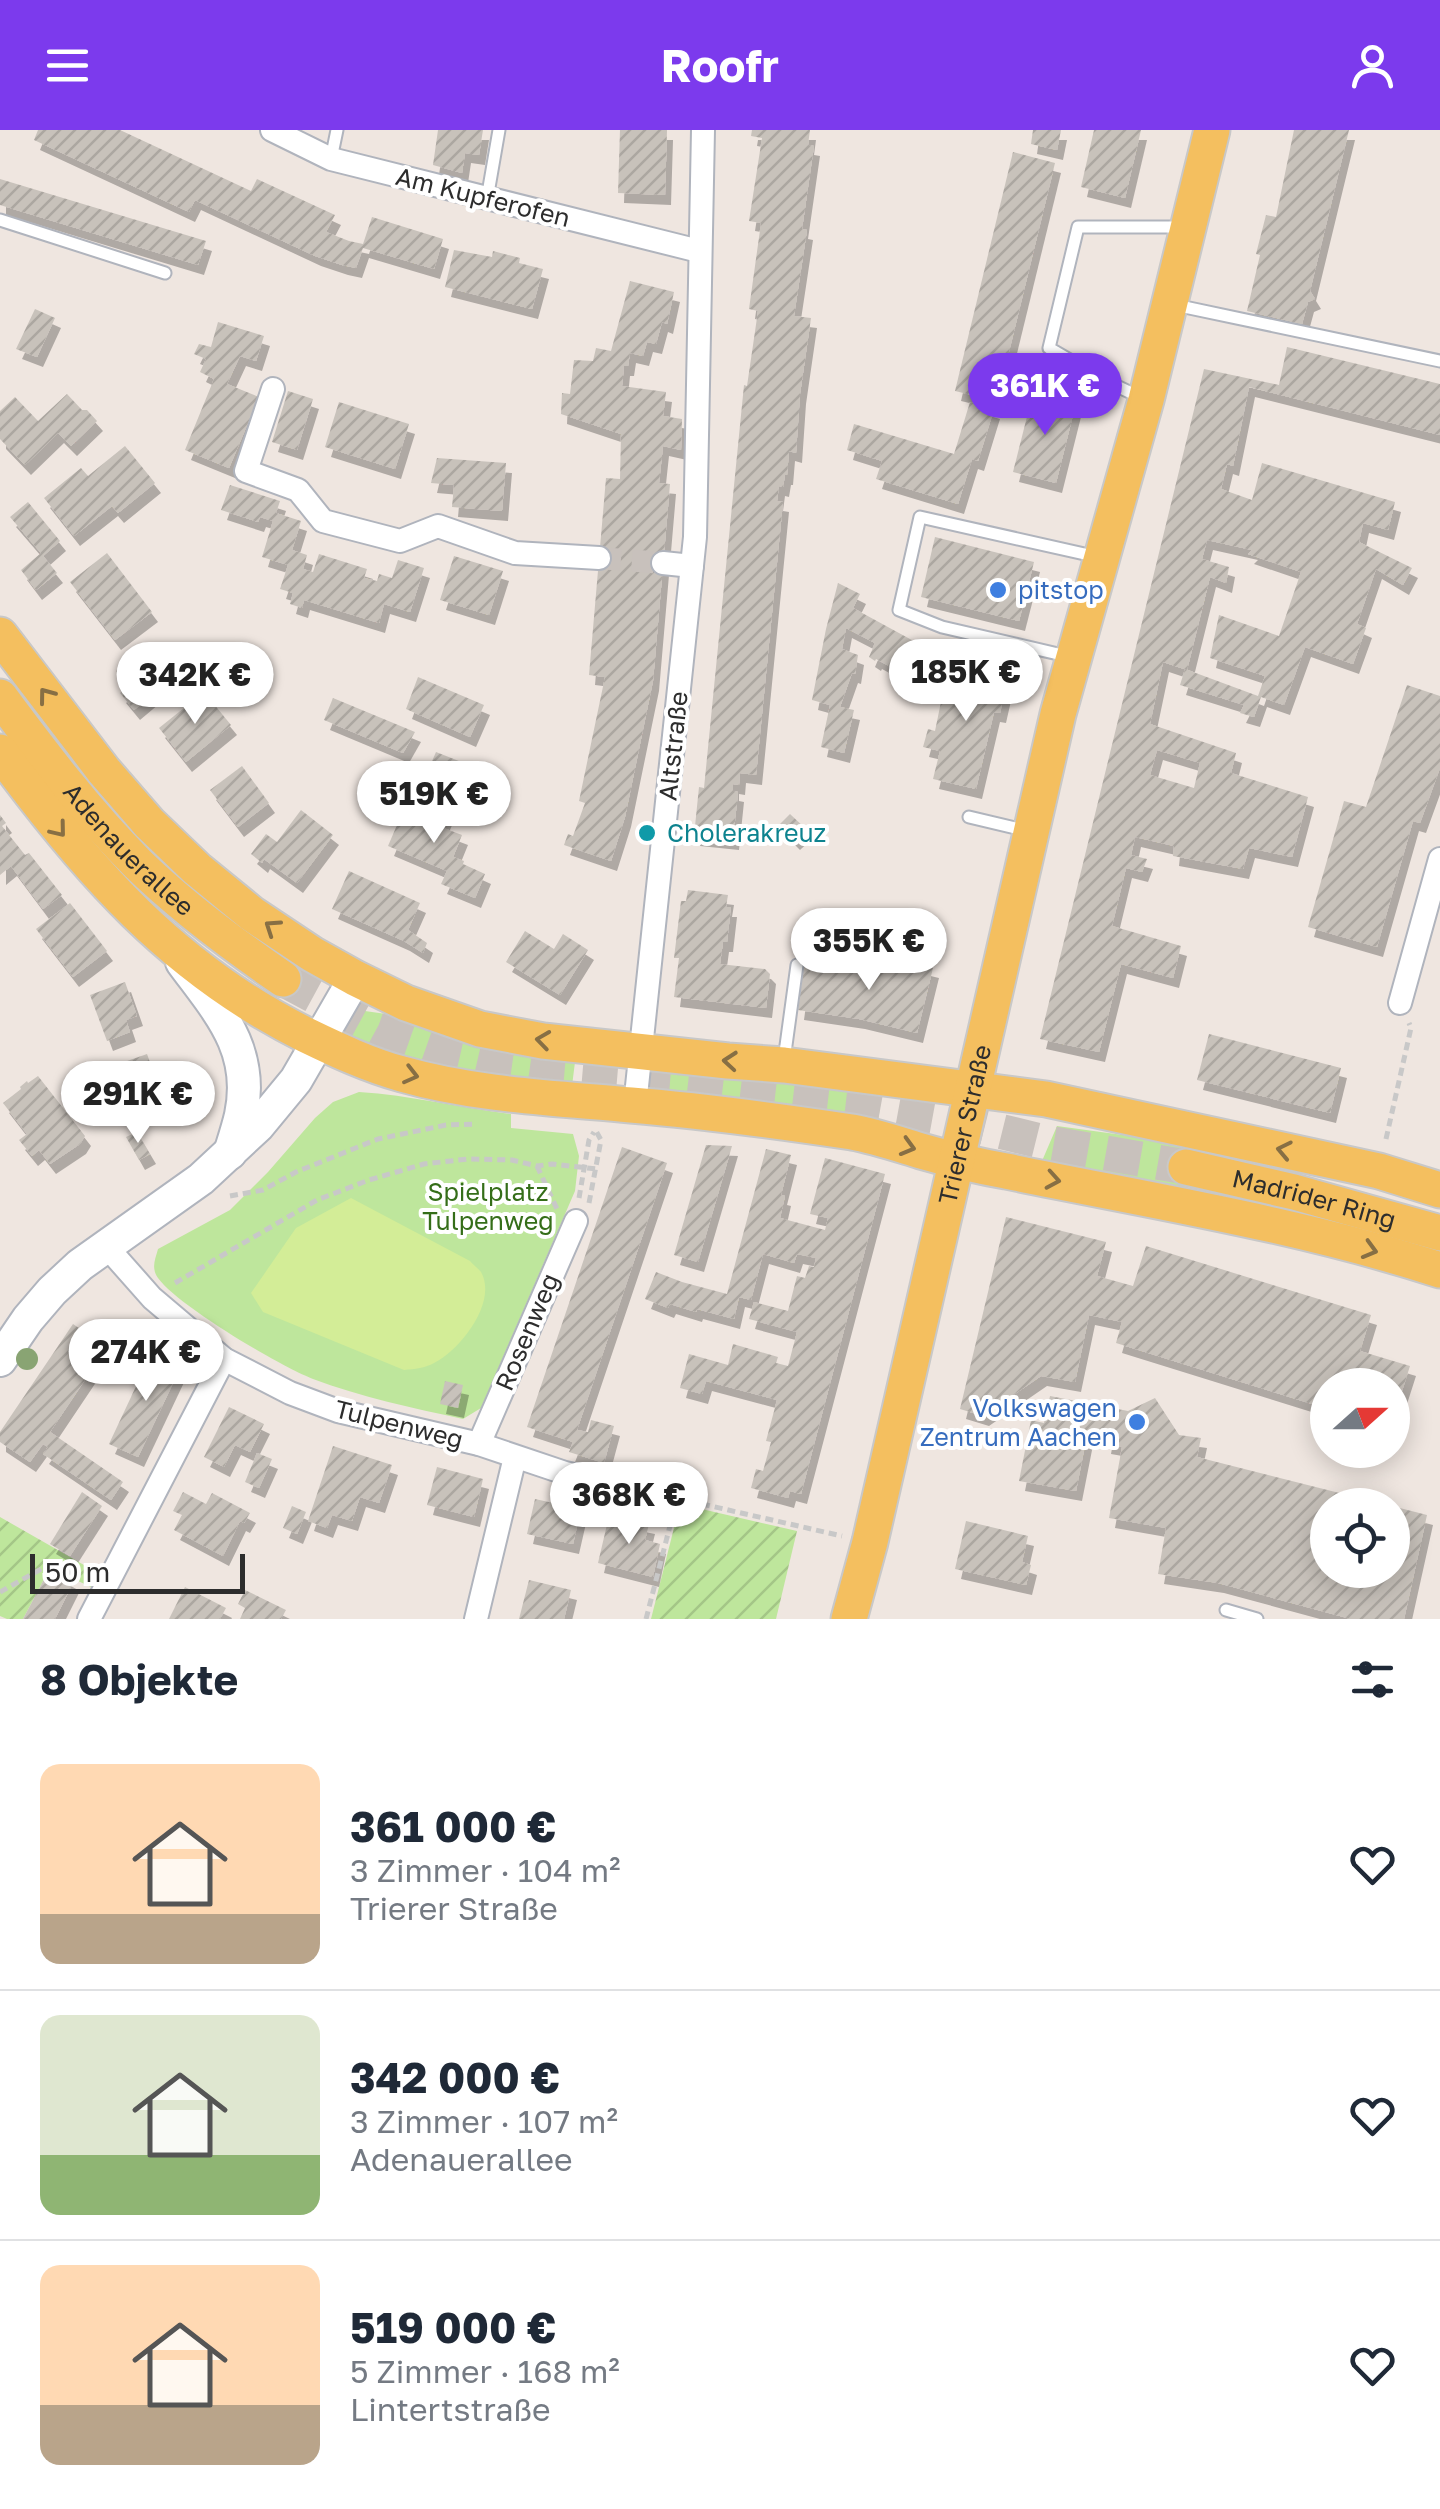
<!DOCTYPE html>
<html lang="de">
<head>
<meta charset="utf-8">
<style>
  body { margin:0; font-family:"Golos Text",sans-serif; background:#f2f2f3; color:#1f2937; height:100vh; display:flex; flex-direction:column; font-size:38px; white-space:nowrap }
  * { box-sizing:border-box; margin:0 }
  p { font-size:32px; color:#747a83 }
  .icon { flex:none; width:55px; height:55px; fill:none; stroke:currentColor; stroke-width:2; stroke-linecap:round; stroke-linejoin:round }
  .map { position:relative; height:1489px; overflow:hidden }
  .drawer { display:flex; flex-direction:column; background:#fff; flex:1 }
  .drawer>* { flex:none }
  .needle { width:65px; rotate:69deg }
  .tools { position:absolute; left:1310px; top:1238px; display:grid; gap:20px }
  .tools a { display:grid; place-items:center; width:100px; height:100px; border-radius:50%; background:#fff; box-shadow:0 5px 25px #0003; font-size:50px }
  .scale { position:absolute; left:30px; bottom:25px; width:215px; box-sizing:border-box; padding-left:10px; border:5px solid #2d2d2d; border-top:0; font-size:28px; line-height:35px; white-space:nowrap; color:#2d2d2d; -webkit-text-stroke:8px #fff; paint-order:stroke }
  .price { position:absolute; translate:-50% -85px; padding:0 22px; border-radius:35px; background:#fff; color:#222; font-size:32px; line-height:65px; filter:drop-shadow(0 2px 5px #0008) }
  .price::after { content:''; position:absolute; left:50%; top:60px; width:30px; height:22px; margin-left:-15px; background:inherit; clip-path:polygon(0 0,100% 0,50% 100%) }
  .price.on { background:#7c3aed; color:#fff }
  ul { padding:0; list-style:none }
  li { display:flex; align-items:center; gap:30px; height:250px; padding:0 40px }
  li+li { border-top:2px solid #e0e1e3 }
  li span { display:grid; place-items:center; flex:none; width:280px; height:200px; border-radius:20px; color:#555 }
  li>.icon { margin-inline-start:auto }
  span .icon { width:120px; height:120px; fill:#fffc; stroke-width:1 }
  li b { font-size:42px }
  h2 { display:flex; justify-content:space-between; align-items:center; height:120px; padding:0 40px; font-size:42px }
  header { display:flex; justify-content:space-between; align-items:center; height:130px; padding:0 40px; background:#7c3aed; color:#fff; font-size:45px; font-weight:700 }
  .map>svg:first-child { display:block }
</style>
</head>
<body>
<header><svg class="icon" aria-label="menu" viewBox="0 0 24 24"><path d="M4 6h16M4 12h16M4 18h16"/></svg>Roofr<svg class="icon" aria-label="person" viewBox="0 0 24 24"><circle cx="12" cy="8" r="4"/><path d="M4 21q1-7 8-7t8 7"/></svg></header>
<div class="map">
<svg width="1440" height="1489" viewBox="0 0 1440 1489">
  <defs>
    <pattern id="garden-furrows" width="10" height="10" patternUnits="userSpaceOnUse" patternTransform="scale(2.5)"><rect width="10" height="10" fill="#bee69c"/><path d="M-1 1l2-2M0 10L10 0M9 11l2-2" fill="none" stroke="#a4c687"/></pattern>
    <pattern id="building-hatch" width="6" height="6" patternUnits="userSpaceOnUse" patternTransform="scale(2.5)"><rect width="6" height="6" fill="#c8c2bb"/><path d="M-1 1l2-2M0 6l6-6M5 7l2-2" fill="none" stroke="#aca7a1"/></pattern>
    <filter id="shadow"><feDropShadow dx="6" dy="10" stdDeviation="0" flood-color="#0004"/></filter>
  </defs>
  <rect width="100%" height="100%" fill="#efe6e0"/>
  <!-- grass -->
  <g fill="#bee69c">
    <polygon points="365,881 400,886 477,912 575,932 572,956 472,946 359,916 349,905 350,890"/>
    <polygon points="668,941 882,962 878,991 683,964 663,957 660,946"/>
    <path d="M359,962C410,965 460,978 511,984V998L573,1004L579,1026L575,1061L481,1278L463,1289C413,1278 361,1267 313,1249C281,1237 177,1175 158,1148C151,1138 155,1130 158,1119L230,1080L268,1042L315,988L333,972Z"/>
    <path d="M1057,996L1196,1015C1181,1030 1178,1041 1187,1060L1042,1031Z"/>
  </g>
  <!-- garden -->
  <g fill="url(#garden-furrows)">
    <polygon points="680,1374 797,1401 776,1489 651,1489"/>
    <polygon points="0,1387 98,1443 91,1457 50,1438 23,1489 7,1489 0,1486"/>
  </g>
  <!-- pitch -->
  <path fill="#d3ed97" d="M351,1068L470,1131C473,1135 478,1138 481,1142C498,1172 460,1220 434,1233C425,1238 415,1239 404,1240L263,1182L251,1163L296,1098Z"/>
  <!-- building -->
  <g fill="url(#building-hatch)" fill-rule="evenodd" filter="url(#shadow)">
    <polygon points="38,0 120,0 251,61 257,49 335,85 326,102 349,111 363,114 372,87 443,109 434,139 363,118 356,138 342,135 315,126 195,70 189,82 34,10"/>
    <polygon points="438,0 483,0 479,25 465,23 462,43 433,35"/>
    <polygon points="620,0 667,0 665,65 618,63"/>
    <polygon points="752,0 810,0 808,15 814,16 802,99 807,100 794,186 811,188 800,264 796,323 789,321 787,345 785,345 783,357 779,356 777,371 783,372 756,645 740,643 739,655 733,654 733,661 738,662 733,710 694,706 699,657 704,658 744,255 747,256 758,181 749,179 761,93 749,91 762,8 751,6"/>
    <polygon points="1033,0 1061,0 1057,20 1031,14"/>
    <polygon points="1094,0 1141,0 1125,68 1081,57"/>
    <polygon points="1294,0 1349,0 1310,161 1315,169 1308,172 1302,194 1247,181 1260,125 1256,124 1266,85 1276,87"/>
    <polygon points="1013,22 1055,33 997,271 955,261"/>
    <polygon points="0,49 206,111 198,135 0,75"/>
    <polygon points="454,120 492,127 493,121 520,128 519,133 543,139 532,179 445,157"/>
    <polygon points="630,151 674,162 667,194 662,192 656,214 647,212 643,226 630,223 628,236 624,236 622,256 666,262 663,286 682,289 681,320 663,316 659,353 670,354 653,551 625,687 611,731 564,715 568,704 573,706 585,673 579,671 605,547 589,545 606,348 620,349 621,304 561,284 562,263 570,264 574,230 593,231 596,218 611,221"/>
    <polygon points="35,179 55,188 37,227 16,219"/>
    <polygon points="218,192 264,206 256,231 240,226 227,254 259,267 229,338 185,320 214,249 200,242 206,229 194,224 199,214 211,217"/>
    <path d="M1287,217L1440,254V305L1249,257L1233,336L1227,334L1221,359L1252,370L1262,333L1395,372L1388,400L1363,393L1359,412L1412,438L1403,455L1376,439L1357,494L1366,498L1353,534L1305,517L1284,575L1261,567L1254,587L1240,583L1244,575L1180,555L1185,539L1258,566L1265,546L1210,528L1219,485L1279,506L1301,442L1248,424L1252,420L1207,410L1202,429L1229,437L1226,453L1210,447L1187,540L1163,532L1150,594L1236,623L1231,643L1308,667L1292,727L1249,718L1243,739L1173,726L1174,716L1135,707L1131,725L1147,729L1142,742L1126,738L1112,796L1181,816L1173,848L1121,834L1099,922L1040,909L1204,239L1279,255ZM1157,620L1200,633L1194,658L1150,645Z"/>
    <polygon points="288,261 313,269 297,320 272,312"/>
    <polygon points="1033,263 1076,273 1056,353 1013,342"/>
    <polygon points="67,264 82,280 87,280 97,291 71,316 58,303 25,335 0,309 0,281 15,267 38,291"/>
    <polygon points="339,272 409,294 395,339 325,317"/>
    <polygon points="970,272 994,279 978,331 972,329 958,374 876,349 882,331 847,320 854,294 954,324"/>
    <polygon points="125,316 155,353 118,383 112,376 74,406 44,368 81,338 88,346"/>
    <polygon points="437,328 506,333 502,381 452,377 454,355 431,353"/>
    <polygon points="230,355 280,371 276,383 301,391 292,420 307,425 303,439 313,442 319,424 367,439 364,448 377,451 379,444 392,448 398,430 424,438 410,482 384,474 379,493 304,470 302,478 290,474 293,463 280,459 288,435 262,427 273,391 260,387 258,392 221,380"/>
    <polygon points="28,372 60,411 43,426 57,443 36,460 21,440 41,423 10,387"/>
    <polygon points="935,407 1034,432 1019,491 921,467"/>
    <polygon points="107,423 152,482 115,510 70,452"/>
    <polygon points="454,426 503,441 489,485 440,470"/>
    <polygon points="838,453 860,464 853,478 932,521 915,550 876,529 875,531 869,527 875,513 846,498 842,519 858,525 855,544 852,543 840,577 854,580 844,623 821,617 830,575 812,570 826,499"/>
    <polygon points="147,516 172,548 134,580 120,563 128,557 116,541"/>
    <polygon points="962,532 1009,543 1000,583 994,582 976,659 933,649 940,621 923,617 928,599 935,601 942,567 948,568 950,559 955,560"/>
    <polygon points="418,547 484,575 470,607 406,579"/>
    <polygon points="1407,555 1440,566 1440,638 1420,693 1413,691 1377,817 1308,797 1344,671 1366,677"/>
    <polygon points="204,562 231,595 186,632 159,598"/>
    <polygon points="333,568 415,602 403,623 324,590"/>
    <polygon points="436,622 502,648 493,672 468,662 462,676 420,659"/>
    <polygon points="242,636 269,673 238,697 210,660"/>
    <polygon points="409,667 447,683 441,697 462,705 453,727 464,731 463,734 485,744 475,768 441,754 447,741 388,716"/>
    <polygon points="301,680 333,705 297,753 264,729 262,733 251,724 266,704 277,712"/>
    <polygon points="790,684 806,699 794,710 779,695"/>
    <polygon points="0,685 6,693 2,696 25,725 29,723 62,765 43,779 11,736 0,745"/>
    <polygon points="349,741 420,773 408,800 427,813 423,823 404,811 332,779"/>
    <polygon points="688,760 728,765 726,777 731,777 727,812 723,812 720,834 765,839 770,844 766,878 674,867 679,828 674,828 681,771 686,771"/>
    <polygon points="70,773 107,821 73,847 36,799"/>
    <polygon points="525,801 554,819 563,804 588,820 560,865 506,832"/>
    <polygon points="874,824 933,838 917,903 859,889 798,880 804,835 870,844"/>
    <polygon points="125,852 137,886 126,890 130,902 107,911 90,865"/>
    <polygon points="1209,904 1341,938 1330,983 1197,950"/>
    <polygon points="147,924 160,960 126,972 113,936"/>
    <polygon points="38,946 85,1006 80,1014 50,1034 39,1020 32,1026 19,1010 27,1004 3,973 21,959 20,957 27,951 28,953"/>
    <polygon points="137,1002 150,1024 139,1030 126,1007"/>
    <polygon points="706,1015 732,1016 698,1132 674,1125"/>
    <polygon points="622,1017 667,1033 577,1300 588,1302 591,1290 614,1296 604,1333 569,1322 573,1312 527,1297"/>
    <polygon points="766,1019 791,1025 781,1065 785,1066 780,1088 825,1100 828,1088 810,1084 825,1028 885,1044 801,1364 790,1361 788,1368 751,1358 756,1339 763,1341 771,1312 766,1311 777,1270 706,1251 702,1264 680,1258 689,1224 728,1235 733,1214 778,1227 776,1233 788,1236 797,1202 749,1189 754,1172 788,1181 797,1146 805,1148 809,1136 814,1137 816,1128 797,1124 794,1133 763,1124 751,1170 739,1167 734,1189 697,1179 696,1182 670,1174 668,1178 645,1169 656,1142 682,1152 727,1164"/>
    <polygon points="1006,1087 1106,1112 1097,1146 1133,1156 1146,1116 1371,1185 1360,1221 1410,1236 1393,1289 1392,1255 1328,1255 1328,1279 1116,1213 1122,1192 1089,1185 1075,1252 1041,1246 983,1286 960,1279"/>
    <polygon points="73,1194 107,1217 50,1302 123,1352 111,1370 43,1324 48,1317 43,1314 30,1332 0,1312 0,1302"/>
    <polygon points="153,1220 182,1234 138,1327 109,1314"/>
    <polygon points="445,1251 463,1255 458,1278 440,1274"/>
    <polygon points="1050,1266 1128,1281 1155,1268 1179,1305 1201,1308 1197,1327 1383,1374 1328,1375 1328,1440 1392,1440 1392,1376 1427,1385 1404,1489 1351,1489 1218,1453 1158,1444 1166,1398 1109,1388 1122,1317 1105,1314 1107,1303 1088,1300 1076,1361 1019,1351 1031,1290 1044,1293"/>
    <polygon points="229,1277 264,1294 250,1322 235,1315 224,1337 204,1327"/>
    <polygon points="333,1316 392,1335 379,1373 360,1367 352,1391 332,1385 327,1398 308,1391"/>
    <polygon points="257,1323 272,1329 259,1358 245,1352"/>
    <polygon points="437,1337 483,1349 474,1387 427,1375"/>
    <polygon points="580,1359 611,1366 607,1385 581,1379 573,1414 527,1404 535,1369 576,1378"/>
    <polygon points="82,1362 102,1376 70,1426 50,1414"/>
    <polygon points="183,1362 206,1374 212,1363 250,1383 244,1393 240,1391 223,1426 174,1400 182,1385 173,1381"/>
    <polygon points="292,1376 306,1382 297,1404 283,1398"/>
    <polygon points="609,1386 649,1394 645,1410 660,1414 653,1447 598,1433"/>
    <polygon points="966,1391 1028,1406 1022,1432 1031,1435 1026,1455 955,1439"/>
    <polygon points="50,1438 74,1451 55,1489 23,1489"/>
    <polygon points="529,1450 571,1460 564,1489 519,1489"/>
    <polygon points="185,1457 226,1478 220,1489 169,1489"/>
    <polygon points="245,1460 286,1480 281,1489 240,1489 245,1478 238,1474"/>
  </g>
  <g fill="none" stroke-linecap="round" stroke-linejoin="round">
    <!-- street-tunnel -->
    <polyline stroke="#c8c1bc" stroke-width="22" stroke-dasharray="22 11" stroke-linecap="butt" points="599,428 663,433"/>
    <!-- primary-tunnel -->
    <polyline stroke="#c8c1bc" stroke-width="35" stroke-dasharray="35 18" stroke-linecap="butt" points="283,849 377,900 434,920 499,935 556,943 674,953 864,975 975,995 1048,1013 1186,1037"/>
    <defs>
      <g id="lane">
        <polyline points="331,29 337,0"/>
        <polyline points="487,69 499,0"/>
        <polyline points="0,90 165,143"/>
        <polyline points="1175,175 1440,231"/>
        <polyline points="1142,268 1106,251 1049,218 1078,97 1184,97"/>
        <polyline points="1071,527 942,497 899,480 920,387 1098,427"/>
        <polyline points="969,687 1028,701"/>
        <polyline points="784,930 797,835"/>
        <polyline points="1226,1480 1257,1489"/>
      </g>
      <g id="street">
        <polyline points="272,0 331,29 699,121"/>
        <polyline points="273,259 246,341 298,360 323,391 400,411 438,396 515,423 599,428"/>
        <polyline points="663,433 692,436"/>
        <polyline points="1400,873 1440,729"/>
        <polyline points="635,975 695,407 703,0"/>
        <polyline points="106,1116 152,1168 224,1229 290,1263 338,1281 479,1314 565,1343 677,1368"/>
        <polyline points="479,1314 576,1091"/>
        <polyline points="89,1489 224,1229"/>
        <polyline points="476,1489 515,1327"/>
      </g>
      <g id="secondary">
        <path d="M182,832C218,881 255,919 241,985C238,998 234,1010 230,1023"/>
        <polyline points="0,1230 28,1189 52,1161 80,1135 201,1049 258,996 296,950 355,848"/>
      </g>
      <g id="primary">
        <polyline points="0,505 104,641 149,693 197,739 252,784 312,824 355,848 406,873 480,899 543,911 728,931 784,935 1046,969 1379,1041 1440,1060"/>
        <path id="s1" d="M0,567C43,625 87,683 138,734C182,777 232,814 283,849"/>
        <path d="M0,622C87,740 173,839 306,905C337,920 369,935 402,944C476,965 555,968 631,975C705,981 778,991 852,1002C875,1006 898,1014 921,1021C949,1029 977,1036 1006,1041C1152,1071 1298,1094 1440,1140"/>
        <path id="s2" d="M1186,1037L1294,1062L1440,1103"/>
        <path id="s3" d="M849,1489L870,1412L1058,584L1146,270L1212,0"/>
      </g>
    </defs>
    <!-- lane casing -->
    <use href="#lane" stroke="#b0b4bd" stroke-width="15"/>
    <!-- street casing -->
    <use href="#street" stroke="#b0b4bd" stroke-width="26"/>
    <!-- secondary casing -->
    <use href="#secondary" stroke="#b0b4bd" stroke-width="36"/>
    <!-- primary casing -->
    <use href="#primary" stroke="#c8c8c8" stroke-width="39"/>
    <!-- path -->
    <g stroke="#c8c8c8" stroke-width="5" stroke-dasharray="8 5" stroke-linecap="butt">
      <polyline points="1386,1009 1411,898 1409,893"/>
      <polyline points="537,1036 557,1079"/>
      <polyline points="230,1066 263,1060 296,1042 378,1009 446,995 476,994"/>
      <polyline points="579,1068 589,1010 594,1002"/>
      <polyline points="589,1073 601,1010 596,1001"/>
      <polyline points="175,1153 317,1070 369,1050 424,1034 468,1029 512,1030 537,1036 552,1034 597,1039"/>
      <polyline points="702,1374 842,1406"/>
      <polyline points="0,1462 52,1433 80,1448"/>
      <polyline points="646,1489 671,1392"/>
    </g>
    <!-- lane -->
    <use href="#lane" stroke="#fff" stroke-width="11"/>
    <!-- street -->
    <use href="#street" stroke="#fff" stroke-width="22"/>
    <!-- secondary -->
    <use href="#secondary" stroke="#fff" stroke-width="32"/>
    <!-- primary -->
    <use href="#primary" stroke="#f4bf5f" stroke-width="35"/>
  </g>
  <!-- trees -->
  <circle fill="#89a473" cx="27" cy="1229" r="11"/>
  <!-- one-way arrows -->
  <defs><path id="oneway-chevron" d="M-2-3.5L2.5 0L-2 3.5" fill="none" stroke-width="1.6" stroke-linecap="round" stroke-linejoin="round" transform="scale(2.5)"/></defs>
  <g stroke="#876f44">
    <use href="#oneway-chevron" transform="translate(46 565) rotate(-127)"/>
    <use href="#oneway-chevron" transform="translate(59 700) rotate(51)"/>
    <use href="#oneway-chevron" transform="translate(272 797) rotate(-146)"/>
    <use href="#oneway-chevron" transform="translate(543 910) rotate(-172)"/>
    <use href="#oneway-chevron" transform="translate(730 931) rotate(-175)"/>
    <use href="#oneway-chevron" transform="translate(411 945) rotate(14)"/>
    <use href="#oneway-chevron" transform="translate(908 1017) rotate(16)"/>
    <use href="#oneway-chevron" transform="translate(1284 1020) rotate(-168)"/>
    <use href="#oneway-chevron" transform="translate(1053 1050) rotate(10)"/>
    <use href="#oneway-chevron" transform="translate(1370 1120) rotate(16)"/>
  </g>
  <!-- markers -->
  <g fill="#3f7fe0" stroke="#fff" stroke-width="4">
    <circle cx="998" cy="460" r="10"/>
    <circle cx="1137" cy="1292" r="10"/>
  </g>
  <circle fill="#0f9aa8" stroke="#fff" stroke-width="4" cx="647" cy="703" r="10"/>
  <g text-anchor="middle" stroke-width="8" stroke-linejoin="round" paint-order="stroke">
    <!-- street labels -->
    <g font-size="25" fill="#2d2d2d" stroke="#fff">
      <text transform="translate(483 67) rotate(14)" y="9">Am Kupferofen</text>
      <text transform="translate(673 616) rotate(-84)" y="9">Altstraße</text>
      <text dy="9" stroke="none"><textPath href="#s1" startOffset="200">Adenauerallee</textPath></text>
      <text dy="9" stroke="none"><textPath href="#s3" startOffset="508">Trierer Straße</textPath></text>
      <text dy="9" stroke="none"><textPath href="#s2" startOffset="132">Madrider Ring</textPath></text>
      <text transform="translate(527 1202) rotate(-67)" y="9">Rosenweg</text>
      <text transform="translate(399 1294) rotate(14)" y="9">Tulpenweg</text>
    </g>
    <!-- shop labels -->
    <g font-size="25" fill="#366cbe" stroke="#fff" text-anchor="start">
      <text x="1018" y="469">pitstop</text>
      <text x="1117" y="1287" text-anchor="end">Volkswagen<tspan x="1117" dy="29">Zentrum Aachen</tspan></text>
    </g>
    <!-- culture labels -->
    <g font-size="25" fill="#0d838f" stroke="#fff" text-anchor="start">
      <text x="667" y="712">Cholerakreuz</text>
    </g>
    <!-- park labels -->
    <g font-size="25" fill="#356e19" stroke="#fff">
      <text x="488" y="1071">Spielplatz<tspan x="488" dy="29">Tulpenweg</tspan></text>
    </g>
  </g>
</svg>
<div class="tools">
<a><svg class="needle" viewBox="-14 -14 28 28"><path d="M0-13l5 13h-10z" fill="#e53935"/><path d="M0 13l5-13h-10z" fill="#747a83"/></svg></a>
<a><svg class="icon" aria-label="locate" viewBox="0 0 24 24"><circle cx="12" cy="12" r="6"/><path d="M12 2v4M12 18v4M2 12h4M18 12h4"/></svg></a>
</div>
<div class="scale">50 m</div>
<b class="price on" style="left:1045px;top:308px">361K €</b>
<b class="price" style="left:966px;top:594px">185K €</b>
<b class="price" style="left:195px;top:597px">342K €</b>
<b class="price" style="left:434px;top:716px">519K €</b>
<b class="price" style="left:869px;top:863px">355K €</b>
<b class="price" style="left:138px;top:1016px">291K €</b>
<b class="price" style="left:146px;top:1274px">274K €</b>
<b class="price" style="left:629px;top:1417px">368K €</b>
</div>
<section class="drawer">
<h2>8 Objekte<svg class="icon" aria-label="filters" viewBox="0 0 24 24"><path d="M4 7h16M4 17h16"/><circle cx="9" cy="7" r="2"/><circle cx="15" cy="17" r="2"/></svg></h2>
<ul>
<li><span style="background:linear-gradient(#ffd9b3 75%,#b9a48a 0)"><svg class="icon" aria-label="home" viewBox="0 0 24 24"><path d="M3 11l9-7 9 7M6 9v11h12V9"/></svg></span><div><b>361 000 €</b><p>3 Zimmer · 104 m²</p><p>Trierer Straße</p></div><svg class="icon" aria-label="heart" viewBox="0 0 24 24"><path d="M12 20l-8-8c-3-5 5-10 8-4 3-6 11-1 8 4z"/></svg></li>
<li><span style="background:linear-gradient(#dfe7d0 70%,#8fb573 0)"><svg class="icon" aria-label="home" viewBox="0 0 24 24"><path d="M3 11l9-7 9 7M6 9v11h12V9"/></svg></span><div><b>342 000 €</b><p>3 Zimmer · 107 m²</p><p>Adenauerallee</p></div><svg class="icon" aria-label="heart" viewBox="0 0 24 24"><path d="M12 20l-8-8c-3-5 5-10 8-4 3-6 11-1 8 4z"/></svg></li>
<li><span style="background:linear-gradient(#ffd9b3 70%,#b9a48a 0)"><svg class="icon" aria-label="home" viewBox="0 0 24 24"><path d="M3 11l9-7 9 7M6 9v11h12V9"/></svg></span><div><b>519 000 €</b><p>5 Zimmer · 168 m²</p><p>Lintertstraße</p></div><svg class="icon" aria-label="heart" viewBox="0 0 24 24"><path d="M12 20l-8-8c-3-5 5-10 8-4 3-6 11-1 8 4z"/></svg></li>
</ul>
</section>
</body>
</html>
